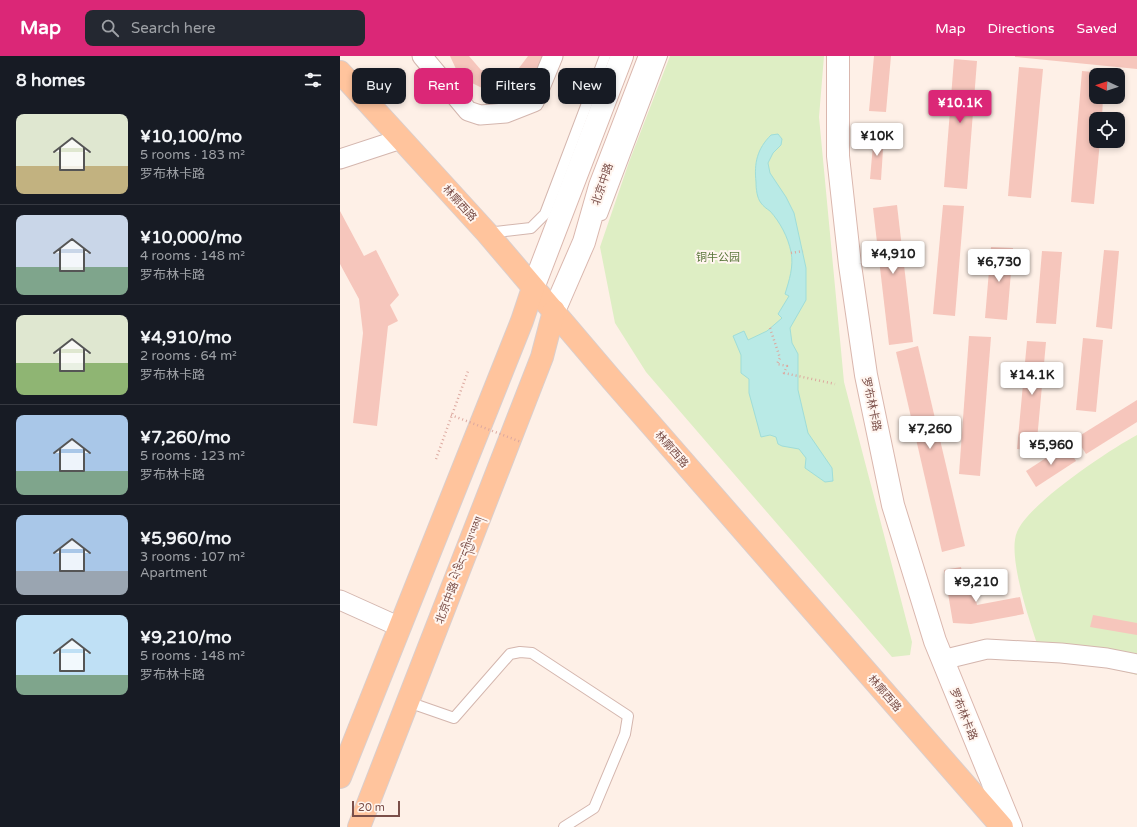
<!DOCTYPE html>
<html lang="en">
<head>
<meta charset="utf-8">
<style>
  body { margin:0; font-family:"Varela Round","Noto Sans SC","Noto Serif Tibetan",sans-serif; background:#242831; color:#f1f3f6; height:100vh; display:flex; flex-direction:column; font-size:15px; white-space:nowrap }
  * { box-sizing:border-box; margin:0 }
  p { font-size:13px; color:#9ea1a6 }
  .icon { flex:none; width:22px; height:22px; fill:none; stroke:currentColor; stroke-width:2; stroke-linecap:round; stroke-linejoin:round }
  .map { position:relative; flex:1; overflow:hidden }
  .panel { display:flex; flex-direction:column; background:#171b24; width:340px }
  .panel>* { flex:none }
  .banner { position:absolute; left:12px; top:12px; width:380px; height:36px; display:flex; gap:8px }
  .needle { width:26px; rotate:274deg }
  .fabs { position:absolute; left:749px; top:12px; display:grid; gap:8px }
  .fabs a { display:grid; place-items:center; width:36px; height:36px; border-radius:8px; background:#171b24; box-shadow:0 2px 6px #0003; font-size:20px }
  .scale { position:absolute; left:12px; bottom:10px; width:48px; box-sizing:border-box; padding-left:4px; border:2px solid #7b4f49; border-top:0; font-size:11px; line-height:14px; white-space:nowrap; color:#7b4f49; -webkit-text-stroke:3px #fff5ef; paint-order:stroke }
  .price { position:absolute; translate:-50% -34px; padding:0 9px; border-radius:4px; background:#fff; color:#222; font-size:13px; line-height:26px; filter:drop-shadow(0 1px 2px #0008) }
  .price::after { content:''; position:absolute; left:50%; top:24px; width:12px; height:9px; margin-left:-6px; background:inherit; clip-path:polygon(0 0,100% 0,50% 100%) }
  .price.selected { background:#db2777; color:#fff }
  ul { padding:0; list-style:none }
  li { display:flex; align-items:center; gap:12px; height:100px; padding:0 16px }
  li+li { border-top:1px solid #363941 }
  li span { display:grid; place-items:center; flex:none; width:112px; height:80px; border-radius:8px; color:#555 }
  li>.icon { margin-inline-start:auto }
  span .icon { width:48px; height:48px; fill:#fffc; stroke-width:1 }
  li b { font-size:17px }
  h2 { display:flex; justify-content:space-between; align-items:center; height:48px; padding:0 16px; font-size:17px }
  .chip { padding:0 14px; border-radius:8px; background:#171b24; box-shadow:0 2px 6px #0003; font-size:14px; line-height:36px }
  .chip.selected { background:#db2777; color:#fff }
  header { display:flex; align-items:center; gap:24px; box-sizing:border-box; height:56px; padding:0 20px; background:#db2777; color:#fff }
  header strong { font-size:19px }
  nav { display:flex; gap:22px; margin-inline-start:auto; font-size:14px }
  .search { width:280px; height:36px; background:#242831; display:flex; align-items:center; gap:10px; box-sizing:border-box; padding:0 14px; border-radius:8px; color:#9ea1a6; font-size:15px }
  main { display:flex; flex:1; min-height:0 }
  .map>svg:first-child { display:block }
</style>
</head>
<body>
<header>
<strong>Map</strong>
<div class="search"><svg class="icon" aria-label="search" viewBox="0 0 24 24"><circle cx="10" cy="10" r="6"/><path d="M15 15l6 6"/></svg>Search here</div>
<nav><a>Map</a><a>Directions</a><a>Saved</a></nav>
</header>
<main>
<section class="panel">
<h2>8 homes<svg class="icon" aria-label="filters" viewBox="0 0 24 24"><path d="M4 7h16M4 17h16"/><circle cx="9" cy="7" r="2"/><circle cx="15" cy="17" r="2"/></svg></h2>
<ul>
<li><span style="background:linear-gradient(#dfe7d0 65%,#c2b280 0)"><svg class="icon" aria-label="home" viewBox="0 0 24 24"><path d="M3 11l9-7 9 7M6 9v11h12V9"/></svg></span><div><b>¥10,100/mo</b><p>5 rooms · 183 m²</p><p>罗布林卡路</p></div></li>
<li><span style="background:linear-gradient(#c9d6e8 65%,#7fa58c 0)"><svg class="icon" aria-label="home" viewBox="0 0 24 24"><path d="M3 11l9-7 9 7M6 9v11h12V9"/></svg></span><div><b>¥10,000/mo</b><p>4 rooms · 148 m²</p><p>罗布林卡路</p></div></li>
<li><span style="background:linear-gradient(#dfe7d0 60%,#8fb573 0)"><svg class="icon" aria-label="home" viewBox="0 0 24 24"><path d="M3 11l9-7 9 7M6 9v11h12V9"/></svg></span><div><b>¥4,910/mo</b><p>2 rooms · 64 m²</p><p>罗布林卡路</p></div></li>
<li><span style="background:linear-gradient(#a9c7e8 70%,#7fa58c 0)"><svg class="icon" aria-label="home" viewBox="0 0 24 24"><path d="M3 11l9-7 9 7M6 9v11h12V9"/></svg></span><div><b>¥7,260/mo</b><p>5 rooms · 123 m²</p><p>罗布林卡路</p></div></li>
<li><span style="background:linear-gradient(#a9c7e8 70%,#9aa5b1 0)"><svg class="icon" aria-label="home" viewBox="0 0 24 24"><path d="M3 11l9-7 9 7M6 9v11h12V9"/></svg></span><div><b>¥5,960/mo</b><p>3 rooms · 107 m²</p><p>Apartment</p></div></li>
<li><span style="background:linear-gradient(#bfe0f5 75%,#7fa58c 0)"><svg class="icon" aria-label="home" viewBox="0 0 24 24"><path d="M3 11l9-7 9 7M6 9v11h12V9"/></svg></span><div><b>¥9,210/mo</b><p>5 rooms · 148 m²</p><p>罗布林卡路</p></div></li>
</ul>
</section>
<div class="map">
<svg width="797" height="771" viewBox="0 0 797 771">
  <rect width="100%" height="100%" fill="#fef0e7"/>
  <!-- green -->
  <g fill="#deeec4">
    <polygon points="330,0 484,0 479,61 504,326 572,586 570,599 552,601 306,316 275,267 260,191 289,106"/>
    <path d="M797,379V619L750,607L703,606C694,577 666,502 677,476C688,448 769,394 797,379Z"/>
  </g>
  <!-- water -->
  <path fill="#b9eae6" stroke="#9fddd8" d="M438,78L442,83L441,89L433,97L428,107L430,117L446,141L454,157L466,212V244L450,272L452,287L458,298V334L468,377L492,412L493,425L485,426L465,412L466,402L459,393L442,390L438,388L436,381L430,379L421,381L409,337V323L401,317V299L393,280L404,275L408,284L427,275L442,262L438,258L449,240L445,238C449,225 454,210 451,196C448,181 440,166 430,155C427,153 423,150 421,147C417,142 416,133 416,126C414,107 417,93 431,79Z"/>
  <!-- building -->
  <g fill="#f6c6bc">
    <polygon points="110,0 129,0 141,14 154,19 171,16 179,12 188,0 206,0 193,22 181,31 172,34 160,35 146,34 124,23 116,13"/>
    <polygon points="534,0 551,0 546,56 529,55"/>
    <polygon points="675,0 797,0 797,13 675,1"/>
    <polygon points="614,3 637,5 627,133 604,131"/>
    <polygon points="679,11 703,13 691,142 668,140"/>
    <polygon points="742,15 765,17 765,19 756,19 756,41 763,41 762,63 756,63 756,85 760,85 754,148 731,146"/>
    <polygon points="534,77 544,78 541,124 530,123"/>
    <polygon points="557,149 573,286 549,289 533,152"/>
    <polygon points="603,149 624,150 615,260 593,258"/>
    <polygon points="0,155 24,200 36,194 59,239 50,249 58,265 48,270 37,370 13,367 23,277 19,243 0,208"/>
    <polygon points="651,191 673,192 667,264 645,262"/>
    <polygon points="764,194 779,195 772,273 756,271"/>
    <polygon points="702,195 722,196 716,268 696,267"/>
    <polygon points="629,280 651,281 640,420 619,418"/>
    <polygon points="743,282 763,284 756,356 736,354"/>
    <polygon points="687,285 706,286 696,395 677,393"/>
    <polygon points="578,290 625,490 602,496 556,296"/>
    <polygon points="797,344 797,366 746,398 736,382"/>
    <polygon points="726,389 736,405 696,431 686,415"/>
    <polygon points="621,511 626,536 634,534 637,549 680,541 684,558 631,568 613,567 604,514"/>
    <polygon points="753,559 797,567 797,579 750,571"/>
  </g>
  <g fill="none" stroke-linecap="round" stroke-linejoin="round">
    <defs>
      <g id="lane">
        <polyline points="262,159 322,0"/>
        <polyline points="147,177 191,172 205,158 265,0"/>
        <polyline points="68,646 114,662 170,598 180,596 192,597 288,660 285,678 254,752 224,771"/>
      </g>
      <g id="street">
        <polyline points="82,0 128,55 140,59 166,57 194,46 213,0"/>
        <polyline points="0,103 61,83"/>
        <polyline points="0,544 60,571"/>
        <polyline points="602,604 647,593 721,597 767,602 797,608"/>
      </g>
      <g id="secondary">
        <polyline points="498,0 498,100 510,209 526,319 553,449 595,585 671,771"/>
        <polyline points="193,232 282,0"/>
        <polyline points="214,255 244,186 260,130 310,0"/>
      </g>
      <g id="primary">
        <polyline points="0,16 147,177 272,324 662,771"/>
        <polyline points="0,721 182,265 193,232"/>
        <polyline points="19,771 202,301 214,255"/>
      </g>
    </defs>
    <!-- lane casing -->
    <use href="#lane" stroke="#d4b6ae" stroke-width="12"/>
    <!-- street casing -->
    <use href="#street" stroke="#d4b6ae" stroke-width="21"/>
    <!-- secondary casing -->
    <use href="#secondary" stroke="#dab7ae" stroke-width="24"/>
    <!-- primary casing -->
    <use href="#primary" stroke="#dacecc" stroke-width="24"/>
    <!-- path -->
    <g stroke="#dca89f" stroke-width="2.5" stroke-dasharray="1 3" stroke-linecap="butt">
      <polyline points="451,197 463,195"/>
      <polyline points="430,272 440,302 437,308 447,310 444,317 495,328"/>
      <polyline points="96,403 128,315"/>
    </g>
    <!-- lane -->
    <use href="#lane" stroke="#fff" stroke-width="10"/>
    <!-- street -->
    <use href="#street" stroke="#fff" stroke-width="19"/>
    <!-- secondary -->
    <use href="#secondary" stroke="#fff" stroke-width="22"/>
    <!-- primary -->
    <use href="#primary" stroke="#ffc49d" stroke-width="22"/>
    <!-- path-bridge -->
    <polyline stroke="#dca89f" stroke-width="2.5" stroke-dasharray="1 3" stroke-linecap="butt" points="111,359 181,386"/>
  </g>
  <g text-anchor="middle" stroke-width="4" stroke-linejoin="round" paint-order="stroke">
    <!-- street labels -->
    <g font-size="11" fill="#7b4f49" stroke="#fff5ef">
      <text transform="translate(262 128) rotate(-71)" y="4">北京中路</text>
      <text transform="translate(120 147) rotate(48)" y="4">林廓西路</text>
      <text transform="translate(532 348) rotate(78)" y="4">罗布林卡路</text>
      <text transform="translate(332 393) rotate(49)" y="4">林廓西路</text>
      <text transform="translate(119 514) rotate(-69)" y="4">北京中路 པེ་ཅིང་དཀྱིལ་ལམ།</text>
      <text transform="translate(545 637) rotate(49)" y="4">林廓西路</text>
      <text transform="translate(624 658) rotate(68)" y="4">罗布林卡路</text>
    </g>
    <!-- park labels -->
    <g font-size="11" fill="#59753a" stroke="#fff5ef">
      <text x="378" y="205">铜牛公园</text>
    </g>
  </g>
</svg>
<div class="fabs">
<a><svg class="needle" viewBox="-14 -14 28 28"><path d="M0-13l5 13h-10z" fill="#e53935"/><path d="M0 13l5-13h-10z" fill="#9ea1a6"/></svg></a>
<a><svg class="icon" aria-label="locate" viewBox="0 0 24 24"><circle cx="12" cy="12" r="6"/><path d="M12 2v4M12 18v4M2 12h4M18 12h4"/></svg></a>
</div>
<div class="scale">20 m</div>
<b class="price selected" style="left:620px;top:68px">¥10.1K</b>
<b class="price" style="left:537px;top:101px">¥10K</b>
<b class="price" style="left:553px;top:219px">¥4,910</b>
<b class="price" style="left:659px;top:227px">¥6,730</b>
<b class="price" style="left:692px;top:340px">¥14.1K</b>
<b class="price" style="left:590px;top:394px">¥7,260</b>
<b class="price" style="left:711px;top:410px">¥5,960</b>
<b class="price" style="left:636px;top:547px">¥9,210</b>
<div class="banner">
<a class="chip">Buy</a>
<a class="chip selected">Rent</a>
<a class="chip">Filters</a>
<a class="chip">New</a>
</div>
</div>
</main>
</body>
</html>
